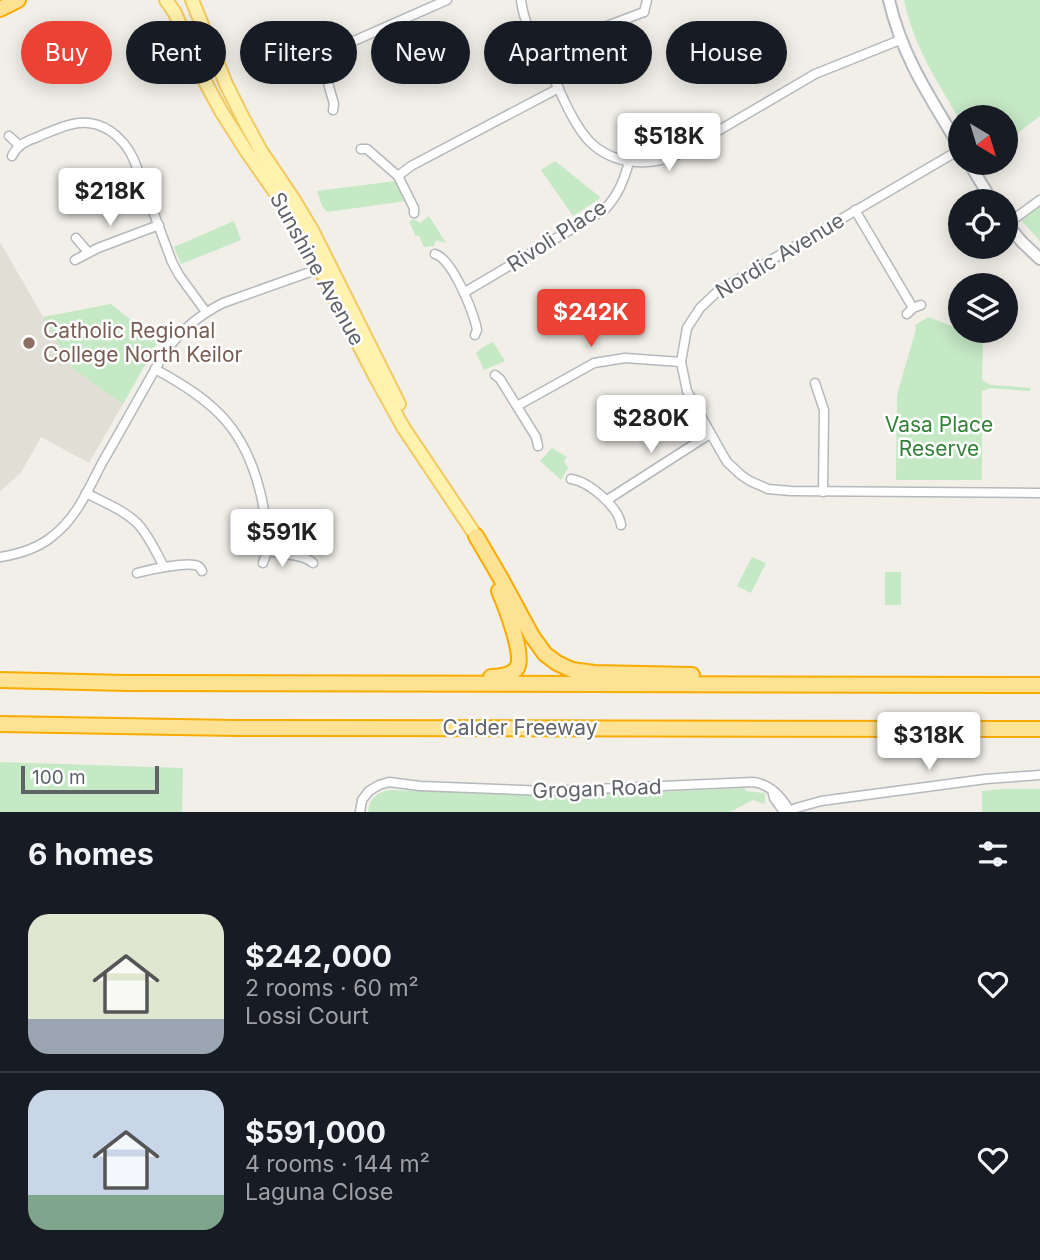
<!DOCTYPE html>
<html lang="en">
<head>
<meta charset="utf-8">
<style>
  body { margin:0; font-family:Inter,sans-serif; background:#20242c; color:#f1f3f6; height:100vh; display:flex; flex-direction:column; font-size:26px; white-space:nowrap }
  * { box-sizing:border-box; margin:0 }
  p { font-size:23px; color:#9ea1a6 }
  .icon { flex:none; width:38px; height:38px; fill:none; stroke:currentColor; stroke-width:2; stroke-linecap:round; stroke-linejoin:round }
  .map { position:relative; height:812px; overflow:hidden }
  .drawer { display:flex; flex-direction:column; background:#171b24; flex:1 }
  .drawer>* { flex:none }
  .top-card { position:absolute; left:21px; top:21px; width:999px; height:63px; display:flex; gap:14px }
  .needle { width:46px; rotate:142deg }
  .buttons { position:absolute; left:948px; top:105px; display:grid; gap:14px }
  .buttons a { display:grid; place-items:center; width:70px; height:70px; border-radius:50%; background:#171b24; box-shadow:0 4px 18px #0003; font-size:35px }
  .scale { position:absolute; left:21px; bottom:18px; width:138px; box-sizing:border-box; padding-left:7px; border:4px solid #5f6368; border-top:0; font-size:19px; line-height:24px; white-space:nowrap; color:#5f6368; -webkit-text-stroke:5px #fff; paint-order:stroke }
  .price { position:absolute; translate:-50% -60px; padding:0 16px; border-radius:7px; background:#fff; color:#222; font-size:23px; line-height:46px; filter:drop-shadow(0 2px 4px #0008) }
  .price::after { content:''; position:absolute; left:50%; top:42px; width:21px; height:16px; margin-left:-10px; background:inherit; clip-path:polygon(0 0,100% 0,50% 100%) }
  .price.on { background:#ea4335; color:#fff }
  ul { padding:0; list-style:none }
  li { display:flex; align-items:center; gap:21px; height:175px; padding:0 28px }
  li+li { border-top:2px solid #363941 }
  li span { display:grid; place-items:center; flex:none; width:196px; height:140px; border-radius:21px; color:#555 }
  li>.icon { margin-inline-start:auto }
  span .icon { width:84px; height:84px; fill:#fffc; stroke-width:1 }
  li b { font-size:30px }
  h2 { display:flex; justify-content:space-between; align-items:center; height:84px; padding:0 28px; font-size:30px }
  .chip { padding:0 24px; border-radius:32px; background:#171b24; box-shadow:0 4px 18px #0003; font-size:24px; line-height:63px }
  .chip.on { background:#ea4335; color:#fff }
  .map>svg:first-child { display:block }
</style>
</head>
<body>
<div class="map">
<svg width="1040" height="812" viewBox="0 0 1040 812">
  <rect width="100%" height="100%" fill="#f1efe8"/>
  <!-- education -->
  <polygon fill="#e1ded6" points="0,242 73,369 123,404 89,463 41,437 21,473 0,491"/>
  <!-- green -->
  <g fill="#c5e8c5">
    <path d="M904,0H1040V116L1006,142V117H961V122C938,83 913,45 904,0Z"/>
    <polygon points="555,161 600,197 599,199 573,216 541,170"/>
    <polygon points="396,181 406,201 327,212 322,206 317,191"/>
    <polygon points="1040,205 1040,241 1022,221"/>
    <polygon points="429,216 446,243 436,240 434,246 424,247 419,236 416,236 409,222 414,219 420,223"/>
    <polygon points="234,221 241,240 181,264 174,247"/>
    <polygon points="111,304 158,342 123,404 73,369 43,317"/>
    <polygon points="928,317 983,338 982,380 991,385 1031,388 1030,391 991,388 982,391 982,480 896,480 897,395 916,329 915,325"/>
    <polygon points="493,342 505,361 484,370 476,353 483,347"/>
    <polygon points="552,448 567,457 564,461 568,468 561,480 540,461"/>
    <polygon points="752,557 766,563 751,593 737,586"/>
    <rect x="885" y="572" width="16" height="33"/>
    <polygon points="0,762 183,768 182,812 0,812"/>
    <path d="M745,788V791L765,793V804L753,800L730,812H368C370,799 376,792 390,790L565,796Z"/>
    <polygon points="1002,789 1040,789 1040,812 982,812 982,791"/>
  </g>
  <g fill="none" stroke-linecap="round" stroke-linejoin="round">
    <defs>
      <g id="street">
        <path d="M521,0C524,27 540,51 552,75C563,97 573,124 590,142C614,165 648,167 677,155L815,74L900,40"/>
        <polyline points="644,12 647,0"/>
        <polyline points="302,34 322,55 326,76 334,104 333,110"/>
        <polyline points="322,55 447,0"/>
        <polyline points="543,57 599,29 644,12"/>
        <polyline points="9,136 19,145"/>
        <polyline points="361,149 367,149 398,176 414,208 414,213"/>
        <polyline points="961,149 718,291 700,308 687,328 681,362 687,391 720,450 727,462 741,475 750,481 768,489 791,491 1040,493"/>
        <path d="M12,156C19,142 29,141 42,135C52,131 63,126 73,124C101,118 123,136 134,160L172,262L179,275L206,312"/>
        <polyline points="398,176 411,166 559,88"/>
        <polyline points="855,210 913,308"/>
        <polyline points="1007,224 1040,200"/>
        <polyline points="76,238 88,252"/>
        <path d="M435,254C452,259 471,307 476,325L477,330L475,335"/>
        <polyline points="75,260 98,248 159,225"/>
        <path d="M465,292L604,210C618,196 624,180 629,162"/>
        <polyline points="907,314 913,308 921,305"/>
        <path d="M155,369C216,402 247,430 262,500C264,514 270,529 269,543C269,550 265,556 263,563"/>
        <polyline points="495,375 500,379 536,437 538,446"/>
        <polyline points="815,383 824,410 823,492"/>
        <polyline points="517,406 594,363 625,358 681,362"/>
        <path d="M571,479C588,481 619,507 621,525"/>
        <path d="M86,493C103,502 124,510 138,524C149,536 156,552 164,567"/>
        <polyline points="607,500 710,434"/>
        <path d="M267,550C281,556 302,553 313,563"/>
        <path d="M0,557C20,554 39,548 54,535C77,517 89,488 102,463C123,427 143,390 164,354C179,332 199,315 223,303L324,267"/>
        <path d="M137,573C148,570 188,561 198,566C200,567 201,569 202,571"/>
        <polyline points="772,790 774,798 784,812"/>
        <path d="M360,812L362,800L369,791L379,785L389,782L420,786L549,791L753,782C770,784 781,796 789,810"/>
        <polyline points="788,812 796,808 821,801 986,779 1040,775"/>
      </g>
      <g id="secondary">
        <path d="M889,0C902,57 931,99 961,149"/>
        <polyline points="969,163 992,201"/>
        <polyline points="1006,223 1022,242 1040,259"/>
      </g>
      <g id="primary">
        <polyline points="166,0 175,13 202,76 221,111 247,152 294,219 375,376 403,427 476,536"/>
        <polyline points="192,0 226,84 244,120 261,151 294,200 312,230 399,404"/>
      </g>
      <g id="highway">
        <polyline points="0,9 18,0"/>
        <polyline points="476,536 500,577 532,636 545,654 557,663 572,670 594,673 692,675"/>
        <path d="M491,677C500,677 511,676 517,668C525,655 505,605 499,591"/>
        <polyline points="0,680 127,683 1040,685"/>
        <polyline points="0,724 237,728 1040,729"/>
      </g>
    </defs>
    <!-- street casing -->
    <use href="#street" stroke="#b5b8bc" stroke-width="11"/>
    <!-- secondary casing -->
    <use href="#secondary" stroke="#b6babf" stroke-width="14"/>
    <!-- primary casing -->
    <use href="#primary" stroke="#f2c960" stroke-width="16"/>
    <!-- highway casing -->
    <use href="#highway" stroke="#f9ab00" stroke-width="18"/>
    <!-- street -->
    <use href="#street" stroke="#fff" stroke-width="8"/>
    <!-- secondary -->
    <use href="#secondary" stroke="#fff" stroke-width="10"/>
    <!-- primary -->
    <use href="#primary" stroke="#fff2af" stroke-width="12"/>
    <!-- highway -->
    <use href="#highway" stroke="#fde293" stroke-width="14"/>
  </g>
  <!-- markers -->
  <circle fill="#8d6e63" stroke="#fff" stroke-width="2.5" cx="29" cy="343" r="7"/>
  <g text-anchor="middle" stroke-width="5" stroke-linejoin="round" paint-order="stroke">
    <!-- street labels -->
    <g font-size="21" fill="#5f6368" stroke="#fff">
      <text transform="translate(557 236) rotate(-33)" y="7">Rivoli Place</text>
      <text transform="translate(780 256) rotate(-31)" y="7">Nordic Avenue</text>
      <text transform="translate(317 269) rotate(61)" y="7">Sunshine Avenue</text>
      <text x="520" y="735">Calder Freeway</text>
      <text transform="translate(597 789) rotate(-2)" y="7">Grogan Road</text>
    </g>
    <!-- education labels -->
    <g font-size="21" fill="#785e54" stroke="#fff" text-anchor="start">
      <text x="43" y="338">Catholic Regional<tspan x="43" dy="24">College North Keilor</tspan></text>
    </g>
    <!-- park labels -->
    <g font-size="21" fill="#348238" stroke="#fff">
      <text x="939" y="432">Vasa Place<tspan x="939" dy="24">Reserve</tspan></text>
    </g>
  </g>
</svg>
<div class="buttons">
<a><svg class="needle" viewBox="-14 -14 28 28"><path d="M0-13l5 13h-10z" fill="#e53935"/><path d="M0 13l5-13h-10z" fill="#9ea1a6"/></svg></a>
<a><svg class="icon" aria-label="locate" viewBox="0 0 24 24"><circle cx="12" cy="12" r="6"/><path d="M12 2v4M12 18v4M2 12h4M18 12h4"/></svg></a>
<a><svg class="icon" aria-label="layers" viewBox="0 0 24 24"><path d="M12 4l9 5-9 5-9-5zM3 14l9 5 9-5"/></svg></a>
</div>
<div class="scale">100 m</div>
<b class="price" style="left:669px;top:173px">$518K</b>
<b class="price" style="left:110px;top:228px">$218K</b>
<b class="price on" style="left:591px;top:349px">$242K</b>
<b class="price" style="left:651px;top:455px">$280K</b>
<b class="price" style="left:282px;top:569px">$591K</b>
<b class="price" style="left:929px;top:772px">$318K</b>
<div class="top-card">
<a class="chip on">Buy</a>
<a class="chip">Rent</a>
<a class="chip">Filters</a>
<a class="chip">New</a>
<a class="chip">Apartment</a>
<a class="chip">House</a>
</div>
</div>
<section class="drawer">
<h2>6 homes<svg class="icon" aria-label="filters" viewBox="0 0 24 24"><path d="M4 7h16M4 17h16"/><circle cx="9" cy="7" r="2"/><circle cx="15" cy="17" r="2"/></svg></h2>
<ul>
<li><span style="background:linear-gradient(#dfe7d0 75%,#9aa5b1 0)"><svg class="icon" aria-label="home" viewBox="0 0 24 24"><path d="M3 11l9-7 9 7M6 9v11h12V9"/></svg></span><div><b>$242,000</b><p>2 rooms · 60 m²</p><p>Lossi Court</p></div><svg class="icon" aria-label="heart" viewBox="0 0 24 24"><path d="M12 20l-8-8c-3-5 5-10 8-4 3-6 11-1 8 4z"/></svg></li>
<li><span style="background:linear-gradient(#c9d6e8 75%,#7fa58c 0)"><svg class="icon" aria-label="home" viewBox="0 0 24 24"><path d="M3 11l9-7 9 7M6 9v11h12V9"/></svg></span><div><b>$591,000</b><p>4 rooms · 144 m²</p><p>Laguna Close</p></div><svg class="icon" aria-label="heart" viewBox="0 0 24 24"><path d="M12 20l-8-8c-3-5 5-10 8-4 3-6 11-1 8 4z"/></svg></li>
</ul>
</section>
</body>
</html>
